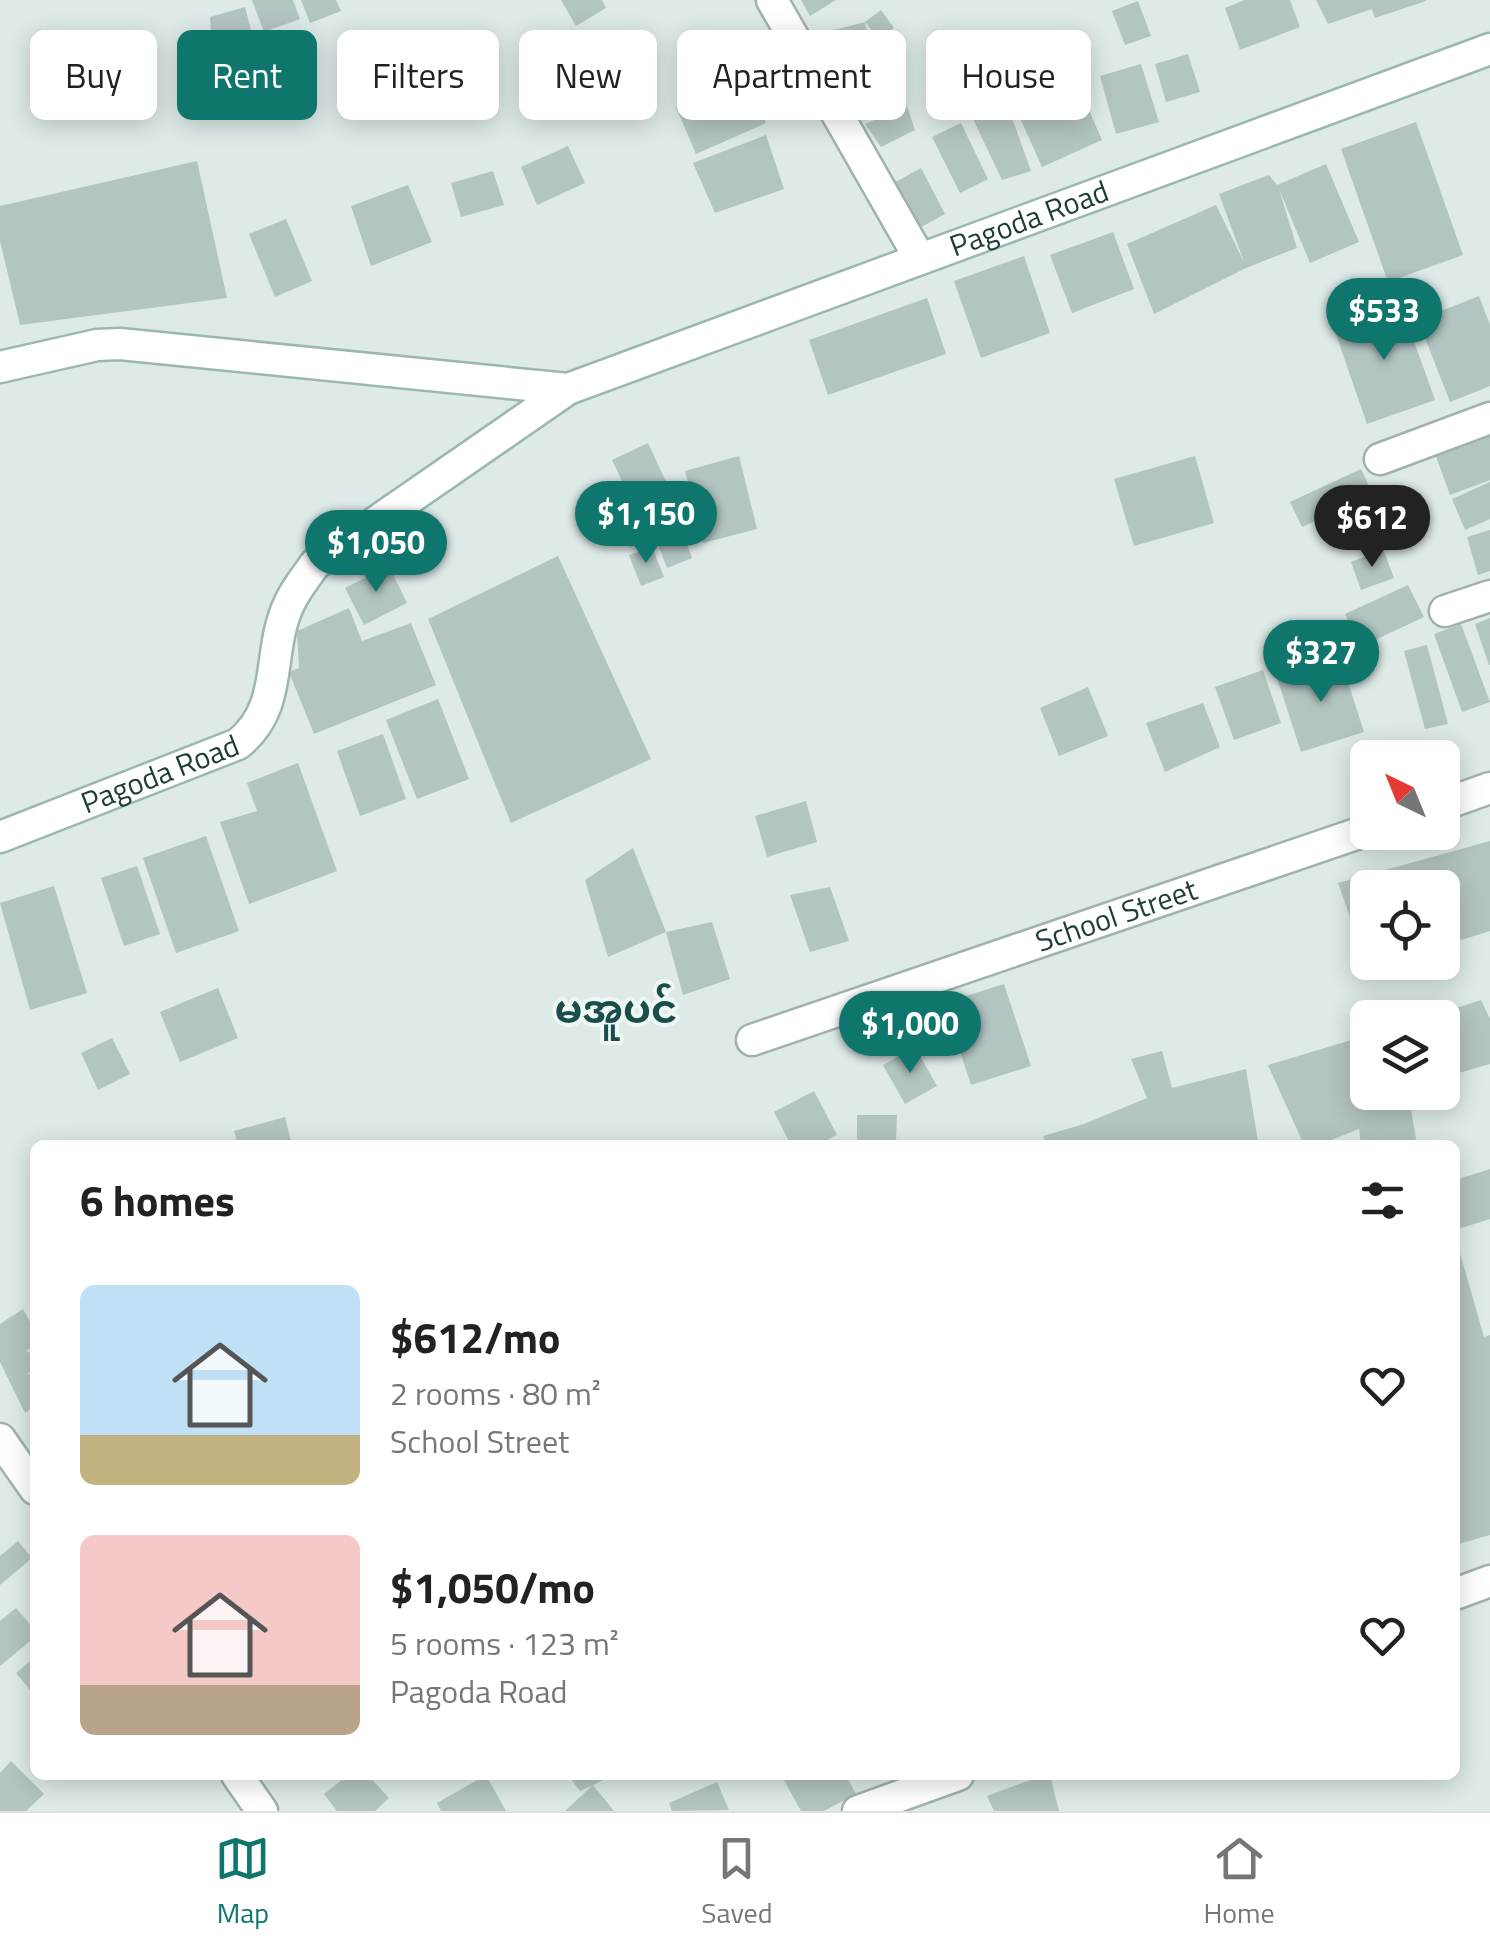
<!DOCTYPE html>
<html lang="en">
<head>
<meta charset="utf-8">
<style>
  body { margin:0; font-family:"Titillium Web","Noto Sans Myanmar",sans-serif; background:#f2f2f2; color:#222; height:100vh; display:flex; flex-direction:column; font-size:38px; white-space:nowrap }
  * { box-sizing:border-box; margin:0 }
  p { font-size:32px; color:#767676 }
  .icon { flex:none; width:55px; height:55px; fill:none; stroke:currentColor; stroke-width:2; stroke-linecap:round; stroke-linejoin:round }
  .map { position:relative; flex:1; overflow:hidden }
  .drawer { position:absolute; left:30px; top:1140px; width:1430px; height:640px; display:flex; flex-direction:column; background:#fff; border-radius:15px; box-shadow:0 5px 25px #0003 }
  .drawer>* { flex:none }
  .top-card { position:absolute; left:30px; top:30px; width:1430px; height:90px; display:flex; gap:20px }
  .needle { width:65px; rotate:317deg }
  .fabs { position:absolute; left:1350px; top:740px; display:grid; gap:20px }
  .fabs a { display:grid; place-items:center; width:110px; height:110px; border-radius:15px; background:#fff; box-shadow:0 5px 25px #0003; font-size:50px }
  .price { position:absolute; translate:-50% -85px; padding:0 22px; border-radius:35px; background:#0f766e; color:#fff; font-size:32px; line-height:65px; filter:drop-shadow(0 2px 5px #0008) }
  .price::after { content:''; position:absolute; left:50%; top:60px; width:30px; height:22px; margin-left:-15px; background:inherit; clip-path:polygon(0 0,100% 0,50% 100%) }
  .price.on { background:#222; color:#fff }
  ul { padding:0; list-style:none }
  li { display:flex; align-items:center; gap:30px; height:250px; padding:0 50px }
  li span { display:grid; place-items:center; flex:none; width:280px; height:200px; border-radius:15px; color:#555 }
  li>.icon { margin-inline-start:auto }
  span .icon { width:120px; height:120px; fill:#fffc; stroke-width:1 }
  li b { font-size:42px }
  h2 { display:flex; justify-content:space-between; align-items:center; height:120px; padding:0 50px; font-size:42px }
  .tag { padding:0 35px; border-radius:15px; background:#fff; box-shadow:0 5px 25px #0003; font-size:35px; line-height:90px }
  .tag.on { background:#0f766e; color:#fff }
  .tab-bar { display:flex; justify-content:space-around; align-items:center; height:140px; border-top:2px solid #e0e0e0; background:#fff; font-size:28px; color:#767676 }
  .tab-bar a { display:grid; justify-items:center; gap:5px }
  .tab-bar .on { color:#0f766e }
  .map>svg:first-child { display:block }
</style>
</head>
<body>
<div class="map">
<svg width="1490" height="1811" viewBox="0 0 1490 1811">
  <rect width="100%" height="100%" fill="#ddeae7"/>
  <!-- building -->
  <g fill="#b3c5c1">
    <polygon points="252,0 293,0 300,19 264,32"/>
    <polygon points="301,0 336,0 341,11 310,23"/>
    <polygon points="561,0 602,0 606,8 576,26"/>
    <polygon points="801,0 836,0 810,16"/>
    <polygon points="1245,0 1290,0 1300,27 1240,50 1225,8"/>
    <polygon points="1316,0 1426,0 1426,1 1375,18 1372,9 1328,24"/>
    <polygon points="1138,1 1151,36 1125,45 1112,11"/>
    <polygon points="245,7 254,41 219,50 214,40 224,67 188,79 177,43 211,32 210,17"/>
    <polygon points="881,10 894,28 879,40 865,22 872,50 835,60 818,34 865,22"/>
    <polygon points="287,37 290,95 262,97 260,39"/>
    <polygon points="1188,54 1200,92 1166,102 1155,64"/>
    <polygon points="878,58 891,85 848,107 834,81"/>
    <polygon points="1141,64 1159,122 1116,134 1100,76"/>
    <polygon points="746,76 766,123 696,154 676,107"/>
    <polygon points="1077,83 1102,140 1042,167 1016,109"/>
    <polygon points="1007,104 1031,171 1002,180 972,117"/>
    <polygon points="907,106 915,130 881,147 865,124"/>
    <polygon points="1416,122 1463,255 1388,282 1341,149"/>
    <polygon points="961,123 988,179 960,193 932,137"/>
    <polygon points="766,135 784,189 715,213 693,163"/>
    <polygon points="568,146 585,183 537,205 521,167"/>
    <polygon points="197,161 227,298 20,325 0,241 0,206"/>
    <polygon points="1326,164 1359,242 1310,263 1279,189 1297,248 1246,268 1154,314 1127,244 1216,205 1244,262 1219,194 1269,175 1277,185"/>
    <polygon points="921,168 945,214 914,231 890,185"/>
    <polygon points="493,171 504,205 461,217 451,183"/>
    <polygon points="408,185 432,242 371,266 351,206"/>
    <polygon points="286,219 312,281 275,297 249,234"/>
    <polygon points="1113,232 1134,289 1072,313 1050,255"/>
    <polygon points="1024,256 1050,333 981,358 954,281"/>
    <polygon points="1479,296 1490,325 1490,386 1450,402 1418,320"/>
    <polygon points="927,298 946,354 828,395 809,340"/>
    <polygon points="1400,302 1435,400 1367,424 1333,326"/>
    <polygon points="1487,428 1490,437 1490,480 1450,495 1433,448"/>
    <polygon points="648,443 667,484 631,500 612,460"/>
    <polygon points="739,456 757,529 703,543 685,471"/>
    <polygon points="1195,456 1214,523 1134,546 1114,479"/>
    <polygon points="1361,469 1373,494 1302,527 1290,502"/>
    <polygon points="1490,482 1490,519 1465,530 1452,499"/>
    <polygon points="639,521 647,539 630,547 622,528"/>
    <polygon points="679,522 692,558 667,568 653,531"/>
    <polygon points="1490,530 1490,571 1478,575 1467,537"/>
    <polygon points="652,547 664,577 641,586 629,555"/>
    <polygon points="1383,549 1394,578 1361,590 1351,562"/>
    <polygon points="558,556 651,759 511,823 428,619"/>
    <polygon points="389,566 407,603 364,625 345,588"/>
    <polygon points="1408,585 1424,617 1360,647 1345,614"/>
    <polygon points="349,608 362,641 411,623 436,685 314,734 289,672 299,668 297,631"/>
    <polygon points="1490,618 1490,665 1489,665 1475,624"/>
    <polygon points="1461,624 1490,702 1462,712 1434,634"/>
    <polygon points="1427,645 1448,724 1425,729 1404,651"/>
    <polygon points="1340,657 1364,732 1301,752 1277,678"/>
    <polygon points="1263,670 1281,723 1234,740 1215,687"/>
    <polygon points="1088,687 1108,736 1059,756 1040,708"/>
    <polygon points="438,699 469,779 417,799 386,720"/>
    <polygon points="1203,703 1220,747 1165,772 1146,723"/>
    <polygon points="383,734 406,799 360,816 337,751"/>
    <polygon points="298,763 337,871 249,904 220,822 257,811 247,783"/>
    <polygon points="806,801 817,842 767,857 755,816"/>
    <polygon points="206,836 239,931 176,953 143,858"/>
    <polygon points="1490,841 1490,931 1442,946 1442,888 1368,888 1368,962 1392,963 1369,971 1338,883"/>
    <polygon points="633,848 666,932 608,957 585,880"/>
    <polygon points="137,866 160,934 124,946 101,878"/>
    <polygon points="54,886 87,993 30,1010 0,903"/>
    <polygon points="830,887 849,941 810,952 790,895"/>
    <polygon points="712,922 730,979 683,995 666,932"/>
    <polygon points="1004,984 1031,1066 971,1085 944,1003"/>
    <polygon points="218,988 238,1038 180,1062 160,1012"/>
    <polygon points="1481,1000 1490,1019 1490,1064 1442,1078 1442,1018 1428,1017"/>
    <polygon points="1368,1035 1368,1092 1408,1092 1417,1145 1361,1145 1359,1129 1319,1145 1304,1145 1268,1065"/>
    <polygon points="112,1038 130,1074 98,1090 81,1053"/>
    <polygon points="915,1047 937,1086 905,1104 883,1065"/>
    <polygon points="1162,1051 1172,1088 1246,1069 1258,1141 1247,1145 1047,1145 1043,1136 1084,1124 1147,1098 1131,1059"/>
    <polygon points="814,1091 837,1135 817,1145 791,1145 774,1112"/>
    <polygon points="857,1115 897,1115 896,1142 857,1141"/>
    <polygon points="285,1117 292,1145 238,1145 234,1131"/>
    <polygon points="1490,1169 1490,1219 1455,1230 1455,1180"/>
    <polygon points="1456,1239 1484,1337 1490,1335 1490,1535 1455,1545"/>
    <polygon points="23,1309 35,1331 35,1345 26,1351 35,1355 35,1368 27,1374 35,1375 35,1406 25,1413 0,1362 0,1324"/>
    <polygon points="18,1541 32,1558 0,1585 0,1556"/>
    <polygon points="16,1608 35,1630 35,1637 0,1666 0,1621"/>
    <polygon points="35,1657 35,1696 16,1673"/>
    <polygon points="11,1761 44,1794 26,1811 0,1811 0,1773"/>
    <polygon points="348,1775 368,1775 389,1798 375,1811 337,1811 324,1794"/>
    <polygon points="486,1775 506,1811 441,1811 437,1803"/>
    <polygon points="568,1775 614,1775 593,1785 614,1811 565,1811 593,1785 580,1791"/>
    <polygon points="781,1775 846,1775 856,1794 824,1811 801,1811"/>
    <polygon points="1044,1775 1050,1775 1059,1811 994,1811 987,1796"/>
    <polygon points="717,1782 729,1810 672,1811 669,1803"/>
  </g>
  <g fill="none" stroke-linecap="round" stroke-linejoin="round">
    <defs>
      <g id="minor">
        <polyline points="772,0 920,259"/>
        <polyline points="1380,459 1490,418"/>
        <polyline points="1445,611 1490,596"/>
        <polyline points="1442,805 1490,788"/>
        <path id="s1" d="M752,1040L1368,830"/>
        <polyline points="0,1439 35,1489"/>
        <polyline points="1455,1594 1490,1581"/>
        <polyline points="237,1775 262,1811"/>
        <polyline points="858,1811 958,1775"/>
      </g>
      <g id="secondary">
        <polyline points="0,367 97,345 120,344 568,389"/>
        <path id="s2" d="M0,837L238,744C285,706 266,653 289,604C295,590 306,577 315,564L568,389L1490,49"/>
      </g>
    </defs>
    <!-- minor casing -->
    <use href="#minor" stroke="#a0b2af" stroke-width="35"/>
    <!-- secondary casing -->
    <use href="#secondary" stroke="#9cb7b2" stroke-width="35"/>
    <!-- minor -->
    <use href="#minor" stroke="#fff" stroke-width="30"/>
    <!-- secondary -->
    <use href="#secondary" stroke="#fff" stroke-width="30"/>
  </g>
  <g text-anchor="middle" stroke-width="8" stroke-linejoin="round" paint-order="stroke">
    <!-- street labels -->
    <g font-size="30" fill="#1e3b39" stroke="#eef7f4">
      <text dy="10" stroke="none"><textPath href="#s2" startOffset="1255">Pagoda Road</textPath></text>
      <text dy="10" stroke="none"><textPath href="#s2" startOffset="172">Pagoda Road</textPath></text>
      <text dy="10" stroke="none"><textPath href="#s1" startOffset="385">School Street</textPath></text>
    </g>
    <!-- district labels -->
    <g font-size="40" font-weight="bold" fill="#194e4b" stroke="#eef7f4">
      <text x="616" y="1023">မအူပင်</text>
    </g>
  </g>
</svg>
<div class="fabs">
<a><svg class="needle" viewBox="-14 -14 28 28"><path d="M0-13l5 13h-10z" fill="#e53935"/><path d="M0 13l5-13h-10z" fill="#767676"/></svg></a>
<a><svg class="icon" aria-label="locate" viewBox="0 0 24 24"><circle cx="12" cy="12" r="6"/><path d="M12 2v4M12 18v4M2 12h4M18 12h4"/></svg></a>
<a><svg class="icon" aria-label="layers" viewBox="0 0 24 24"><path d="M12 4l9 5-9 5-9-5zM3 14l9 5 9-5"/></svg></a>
</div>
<b class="price" style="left:1384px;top:363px">$533</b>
<b class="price" style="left:646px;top:566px">$1,150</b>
<b class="price on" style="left:1372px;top:570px">$612</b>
<b class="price" style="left:376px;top:595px">$1,050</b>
<b class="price" style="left:1321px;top:705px">$327</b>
<b class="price" style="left:910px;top:1076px">$1,000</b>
<div class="top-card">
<a class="tag">Buy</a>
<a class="tag on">Rent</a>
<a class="tag">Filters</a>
<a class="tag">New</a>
<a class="tag">Apartment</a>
<a class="tag">House</a>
</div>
<section class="drawer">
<h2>6 homes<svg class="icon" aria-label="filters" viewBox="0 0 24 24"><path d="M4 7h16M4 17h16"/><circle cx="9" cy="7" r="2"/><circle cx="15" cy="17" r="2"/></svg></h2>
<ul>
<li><span style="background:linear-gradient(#bfe0f5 75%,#c2b280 0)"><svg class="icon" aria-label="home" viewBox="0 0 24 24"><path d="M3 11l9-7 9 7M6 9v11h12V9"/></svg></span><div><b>$612/mo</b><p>2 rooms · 80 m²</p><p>School Street</p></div><svg class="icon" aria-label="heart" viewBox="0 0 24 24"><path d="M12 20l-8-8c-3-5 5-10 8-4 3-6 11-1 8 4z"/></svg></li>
<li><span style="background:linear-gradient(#f6c9c9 75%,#b9a48a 0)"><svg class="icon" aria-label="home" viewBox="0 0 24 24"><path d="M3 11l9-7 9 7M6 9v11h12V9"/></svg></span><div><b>$1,050/mo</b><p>5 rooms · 123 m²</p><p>Pagoda Road</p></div><svg class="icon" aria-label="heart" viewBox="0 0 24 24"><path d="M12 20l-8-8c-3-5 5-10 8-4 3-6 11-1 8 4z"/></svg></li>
</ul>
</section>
</div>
<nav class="tab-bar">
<a class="on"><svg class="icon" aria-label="map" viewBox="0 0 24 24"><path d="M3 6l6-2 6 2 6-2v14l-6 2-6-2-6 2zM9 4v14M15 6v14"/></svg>Map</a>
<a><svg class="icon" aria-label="saved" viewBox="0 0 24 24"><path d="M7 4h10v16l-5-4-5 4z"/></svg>Saved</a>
<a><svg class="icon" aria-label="home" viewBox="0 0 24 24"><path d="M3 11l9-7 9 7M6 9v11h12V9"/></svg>Home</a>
</nav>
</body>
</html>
